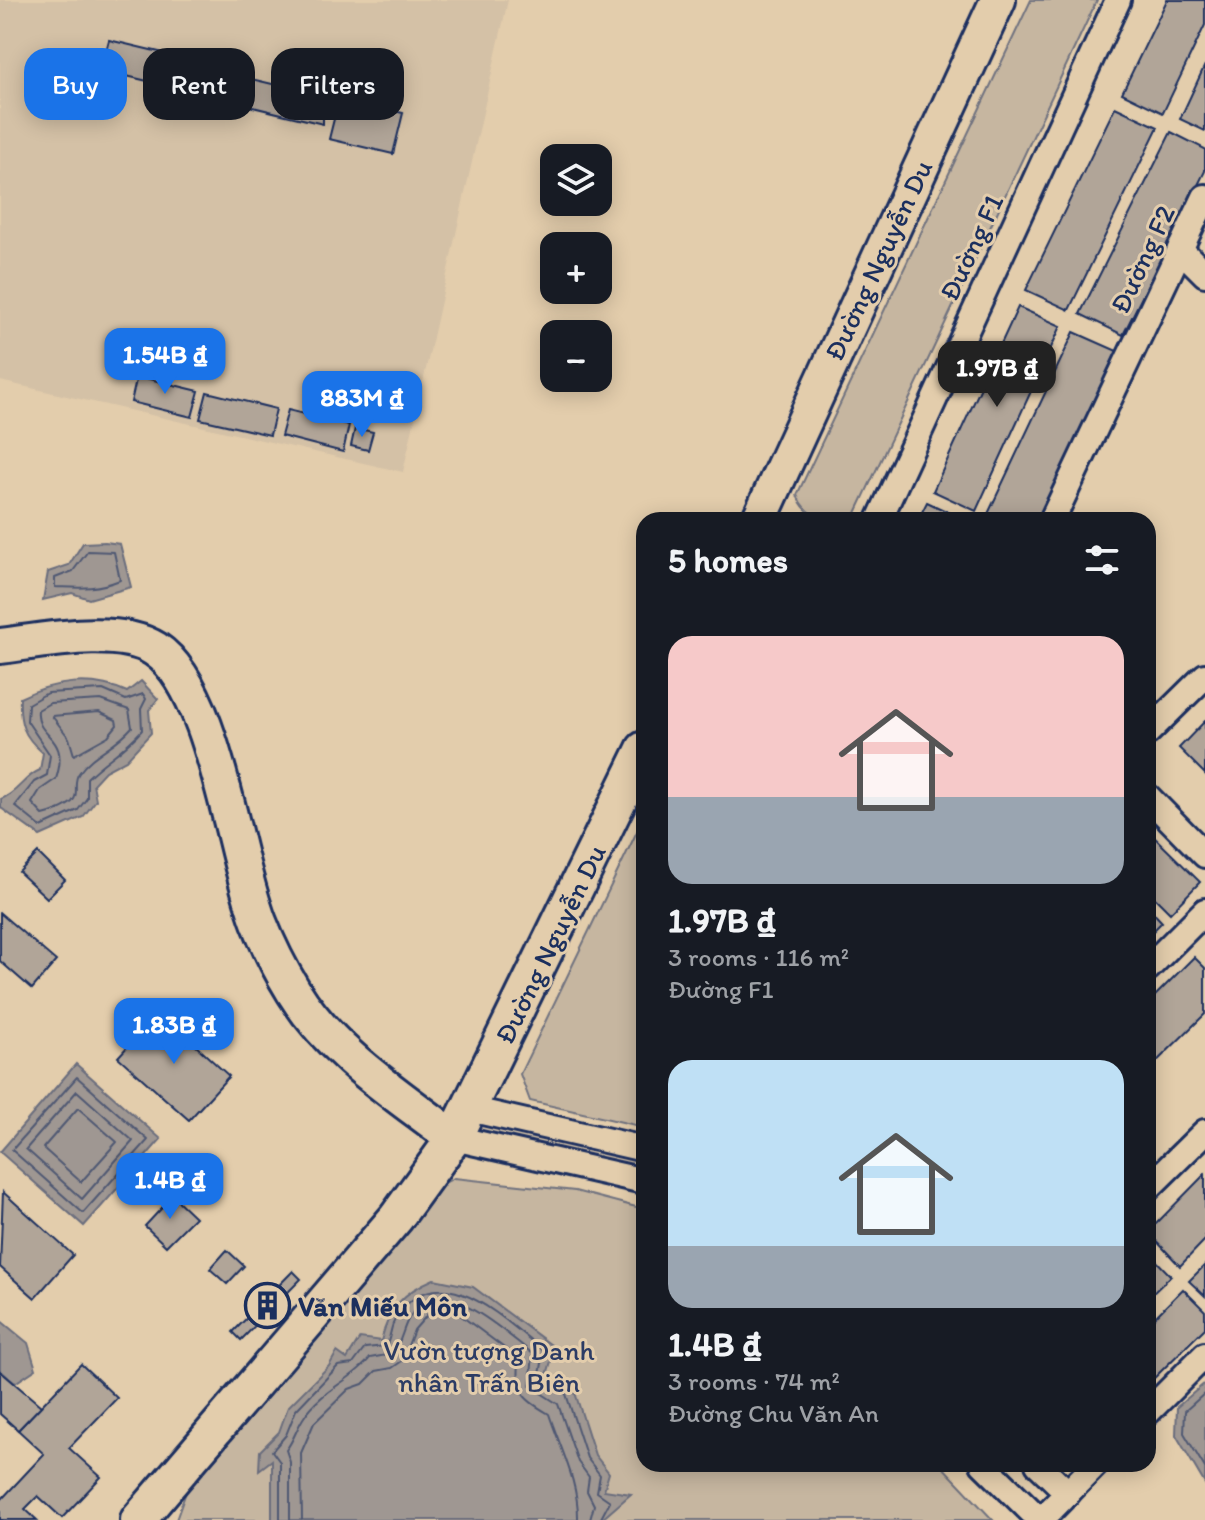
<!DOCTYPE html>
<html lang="en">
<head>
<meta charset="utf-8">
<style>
  body { margin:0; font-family:Itim,sans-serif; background:#20242c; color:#f1f3f6; height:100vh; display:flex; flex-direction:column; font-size:30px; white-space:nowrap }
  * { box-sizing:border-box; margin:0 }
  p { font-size:26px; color:#9ea1a6 }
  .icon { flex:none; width:44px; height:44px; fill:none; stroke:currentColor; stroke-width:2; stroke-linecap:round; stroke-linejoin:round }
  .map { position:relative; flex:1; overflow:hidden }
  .sheet { position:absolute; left:636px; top:512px; width:520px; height:960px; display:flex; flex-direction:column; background:#171b24; border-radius:24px; box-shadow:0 4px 20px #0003 }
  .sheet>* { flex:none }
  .top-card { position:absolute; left:24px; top:48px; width:492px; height:72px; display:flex; gap:16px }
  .fabs { position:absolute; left:540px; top:144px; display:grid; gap:16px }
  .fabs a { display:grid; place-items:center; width:72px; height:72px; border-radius:16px; background:#171b24; box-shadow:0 4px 20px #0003; font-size:40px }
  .price { position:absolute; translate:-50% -68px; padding:0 18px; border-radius:16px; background:#1a73e8; color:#fff; font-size:26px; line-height:52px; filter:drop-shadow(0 2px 4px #0008) }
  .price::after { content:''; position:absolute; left:50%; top:48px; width:24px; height:18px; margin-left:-12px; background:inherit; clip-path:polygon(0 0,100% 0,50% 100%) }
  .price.selected { background:#222; color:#fff }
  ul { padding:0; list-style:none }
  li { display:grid; align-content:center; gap:16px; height:424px; padding:0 32px }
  li span { display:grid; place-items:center; height:248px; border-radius:24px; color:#555 }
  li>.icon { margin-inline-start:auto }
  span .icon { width:144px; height:144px; fill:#fffc; stroke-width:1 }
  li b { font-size:34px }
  h2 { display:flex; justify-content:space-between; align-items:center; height:96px; padding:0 32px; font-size:34px }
  .chip { padding:0 28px; border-radius:24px; background:#171b24; box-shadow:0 4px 20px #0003; font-size:28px; line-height:72px }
  .chip.selected { background:#1a73e8; color:#fff }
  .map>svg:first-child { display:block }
</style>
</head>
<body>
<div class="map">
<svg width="1205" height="1520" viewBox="0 0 1205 1520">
  <rect width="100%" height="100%" fill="#e3cdac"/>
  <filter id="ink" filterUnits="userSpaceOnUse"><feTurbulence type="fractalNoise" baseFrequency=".0125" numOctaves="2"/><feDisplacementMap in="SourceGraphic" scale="16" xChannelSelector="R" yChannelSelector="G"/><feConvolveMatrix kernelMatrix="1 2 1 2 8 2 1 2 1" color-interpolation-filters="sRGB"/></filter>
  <g filter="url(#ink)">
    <!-- built -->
    <polygon fill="#d4c1a6" points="0,0 508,0 403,472 0,381"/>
    <!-- green -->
    <g fill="#c6b6a0" stroke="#70727f" stroke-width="2">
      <path d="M1031,0H1097L856,513L852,520C828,520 807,521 797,495Z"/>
      <polygon points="644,817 644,1127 530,1101 520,1074"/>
      <polygon points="454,1178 575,1191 644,1209 644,1464 940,1464 993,1520 176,1520 190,1481 440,1185"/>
    </g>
    <!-- water -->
    <g fill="#9f9792" stroke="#6a6d7d" stroke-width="2">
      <polygon points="105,542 120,544 131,587 89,599 72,593 43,600 48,572 69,565 83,543"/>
      <path d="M141,681L158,699L149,710L151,733L126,760L105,771L93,784L96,800L83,817L40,836L1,808V799C19,792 23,777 40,770L43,753C23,736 19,723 20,698C53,681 92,676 127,692Z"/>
      <polygon points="76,1064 161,1139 84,1226 0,1152"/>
      <path d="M434,1279L473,1287L555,1348L546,1378L559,1385L571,1380L595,1455L609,1473L604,1490L631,1494L601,1520H272V1460L259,1470L260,1451L279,1432L288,1407L329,1366L337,1352L347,1359L360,1338L381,1341C389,1308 403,1292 434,1279Z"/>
      <polygon points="0,1320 28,1343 36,1369 15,1383 0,1370"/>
      <polygon points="1205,1383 1205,1484 1176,1435 1177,1407"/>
    </g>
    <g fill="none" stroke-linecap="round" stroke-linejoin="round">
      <!-- shore -->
      <g stroke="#505973" stroke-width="2">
        <path d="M88,551L114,552L120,580C94,590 81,588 55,587V578L73,571Z"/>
        <path d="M103,690L126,700L143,694L146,699L141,709L142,730C125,750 105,760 87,778V798L78,810L41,827L15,806L34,782L47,775L50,755L27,721L28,704L47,693Z"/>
        <path d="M101,700L129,710L132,727C115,747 93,753 79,773C72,782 80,794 72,802C65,808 52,813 43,815L32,803L40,790L56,779C71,733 35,740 38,710L50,703Z"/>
        <polygon points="99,712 116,720 117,725 108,736 74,755 69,738 52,716"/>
        <polygon points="77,1077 148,1140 83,1213 12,1150"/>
        <polygon points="77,1091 133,1141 82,1199 26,1149"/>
        <polygon points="78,1108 117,1142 81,1182 43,1148"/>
        <polyline points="1205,1393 1185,1411 1184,1433 1205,1468"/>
        <path d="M280,1520V1462L272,1451L286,1435L296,1410L338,1366L353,1364L365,1348L386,1346C391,1338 390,1326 396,1318C439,1252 502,1318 544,1351L539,1381L566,1394L587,1458L600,1475L597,1492L610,1501L600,1520"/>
        <path d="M290,1520V1462L286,1450C294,1440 297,1427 304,1417C321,1390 353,1380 370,1358L392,1354C405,1339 401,1321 419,1306C450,1279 508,1335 533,1354L530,1386L558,1404L578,1462L589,1477L587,1491L594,1505L590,1520"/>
        <path d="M302,1520L301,1453L314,1423L349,1389L363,1384L376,1371L392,1368L402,1361L414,1330L428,1314L437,1310L460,1315L519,1359C517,1393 519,1396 549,1414C561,1450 579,1483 578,1520"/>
      </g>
    </g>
    <!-- building -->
    <g fill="#b1a598" stroke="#1b2f5e" stroke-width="2">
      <polygon points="1167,0 1205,0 1205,25 1163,113 1122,93"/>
      <polygon points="109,40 222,67 215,97 101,70"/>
      <polygon points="1205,65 1205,131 1180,119"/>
      <polygon points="234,75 323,96 323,124 228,101"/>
      <polygon points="339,99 403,113 393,154 329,139"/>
      <polygon points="1115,107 1158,127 1069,310 1026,290"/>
      <polygon points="1171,132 1205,149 1205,171 1123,335 1080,314"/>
      <polygon points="1018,307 1061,326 976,511 933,491"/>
      <polygon points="1074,332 1117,351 1038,520 997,520 987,516"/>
      <polygon points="137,376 199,391 192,417 131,402"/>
      <polygon points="207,392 276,409 270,435 200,419"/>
      <polygon points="288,410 349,425 343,452 281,436"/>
      <polygon points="355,428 373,432 368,450 351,446"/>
      <polygon points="927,502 965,520 918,520"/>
      <polygon points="1205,721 1205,774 1179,748"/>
      <polygon points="1148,831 1200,882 1170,913 1148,891"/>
      <polygon points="38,853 65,880 47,898 19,872"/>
      <polygon points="1148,907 1162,922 1148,936"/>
      <polygon points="0,913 56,961 32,989 0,961"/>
      <polygon points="1194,957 1205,968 1205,1014 1148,1070 1148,1003"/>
      <polygon points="159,1012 229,1076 189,1120 118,1057"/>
      <polygon points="1205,1174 1205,1240 1180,1266 1148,1232"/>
      <polygon points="3,1192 73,1255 35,1298 0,1267"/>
      <polygon points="173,1196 195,1217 166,1246 145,1226"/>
      <polygon points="227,1250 244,1266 227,1284 210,1269"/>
      <polygon points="1148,1252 1171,1276 1148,1298"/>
      <polygon points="1205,1265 1205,1296 1189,1281"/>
      <polygon points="293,1271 301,1279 241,1340 233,1332"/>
      <polygon points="1183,1289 1205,1311 1205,1328 1148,1384 1148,1324"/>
      <polygon points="81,1364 117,1398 69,1448 101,1477 62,1518 38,1496 25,1509 37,1520 0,1520 0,1501 44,1454 18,1430"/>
      <polygon points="0,1371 41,1406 18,1430 0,1414"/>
    </g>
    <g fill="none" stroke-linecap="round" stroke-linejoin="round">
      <defs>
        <g id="street">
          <polyline points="1180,249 1205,274"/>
          <polyline points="879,520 1118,0"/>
          <polyline points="1052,520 1205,197"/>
          <polyline points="1148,732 1205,676"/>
          <polyline points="1148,797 1205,855"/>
          <polyline points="1148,968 1205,911"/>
          <polyline points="469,1109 644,1149"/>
          <polyline points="454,1138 644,1181"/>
          <polyline points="1148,1188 1205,1132"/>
          <polyline points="1148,1412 1205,1355"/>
          <polyline points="983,1464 1040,1520"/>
          <polyline points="1038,1464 1068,1493"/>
          <polyline points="1041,1520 1096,1464"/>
        </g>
        <g id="secondary">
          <polyline points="759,520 998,0"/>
          <path d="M0,646C41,641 119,625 155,649C215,688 232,853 259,922C268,945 281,971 294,992C332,1054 398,1095 454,1138"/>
          <polyline points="138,1520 396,1218 454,1138 644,749"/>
        </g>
      </defs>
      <!-- street casing -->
      <use href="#street" stroke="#1b2f5e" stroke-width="30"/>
      <!-- secondary casing -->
      <use href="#secondary" stroke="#1b2f5e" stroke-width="40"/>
      <!-- street -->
      <use href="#street" stroke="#e3cdac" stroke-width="24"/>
      <!-- secondary -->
      <use href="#secondary" stroke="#e3cdac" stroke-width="34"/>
    </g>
  </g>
  <!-- icons -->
  <defs>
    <symbol id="building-ring" viewBox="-11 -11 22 22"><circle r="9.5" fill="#e3cdac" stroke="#1b2f5e" stroke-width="1.5"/><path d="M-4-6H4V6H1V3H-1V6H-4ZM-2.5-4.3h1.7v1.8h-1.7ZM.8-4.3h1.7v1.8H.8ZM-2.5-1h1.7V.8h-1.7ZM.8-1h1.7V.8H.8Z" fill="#1b2f5e"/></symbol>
  </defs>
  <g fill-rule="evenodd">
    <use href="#building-ring" x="242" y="1280" width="51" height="51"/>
  </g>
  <g text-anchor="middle" stroke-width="6" stroke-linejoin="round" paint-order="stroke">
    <!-- street labels -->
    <g font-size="28" fill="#1b2f5e" stroke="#e3cdac">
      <text transform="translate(971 247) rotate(-65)" y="10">Đường F1</text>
      <text transform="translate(1142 259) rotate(-65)" y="10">Đường F2</text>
      <text transform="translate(878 260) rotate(-65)" y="10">Đường Nguyễn Du</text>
      <text transform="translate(550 944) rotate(-64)" y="10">Đường Nguyễn Du</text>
    </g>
    <!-- poi labels -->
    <g font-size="28" font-weight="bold" fill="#1b2f5e" stroke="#e3cdac" text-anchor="start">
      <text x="298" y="1316">Văn Miếu Môn</text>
    </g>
    <!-- park labels -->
    <g font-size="28" fill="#2c3c65" stroke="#e3cdac">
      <text x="489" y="1360">Vườn tượng Danh<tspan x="489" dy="32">nhân Trấn Biên</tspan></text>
    </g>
  </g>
</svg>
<div class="fabs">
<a><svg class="icon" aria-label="layers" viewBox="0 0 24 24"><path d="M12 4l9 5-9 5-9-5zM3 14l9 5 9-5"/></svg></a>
<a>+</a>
<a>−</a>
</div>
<b class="price" style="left:165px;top:396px">1.54B ₫</b>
<b class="price selected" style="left:997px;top:409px">1.97B ₫</b>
<b class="price" style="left:362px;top:439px">883M ₫</b>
<b class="price" style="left:174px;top:1066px">1.83B ₫</b>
<b class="price" style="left:170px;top:1221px">1.4B ₫</b>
<div class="top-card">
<a class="chip selected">Buy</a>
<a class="chip">Rent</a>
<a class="chip">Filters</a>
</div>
<section class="sheet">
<h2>5 homes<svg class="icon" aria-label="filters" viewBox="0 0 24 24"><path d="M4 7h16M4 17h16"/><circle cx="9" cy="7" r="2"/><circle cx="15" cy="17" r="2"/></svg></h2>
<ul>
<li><span style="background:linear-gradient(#f6c9c9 65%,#9aa5b1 0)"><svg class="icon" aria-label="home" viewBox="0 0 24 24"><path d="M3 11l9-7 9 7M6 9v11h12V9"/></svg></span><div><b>1.97B ₫</b><p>3 rooms · 116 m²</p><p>Đường F1</p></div></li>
<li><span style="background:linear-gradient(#bfe0f5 75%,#9aa5b1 0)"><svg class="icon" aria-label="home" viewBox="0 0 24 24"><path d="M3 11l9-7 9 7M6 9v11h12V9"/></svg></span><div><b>1.4B ₫</b><p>3 rooms · 74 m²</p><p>Đường Chu Văn An</p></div></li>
</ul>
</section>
</div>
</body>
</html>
